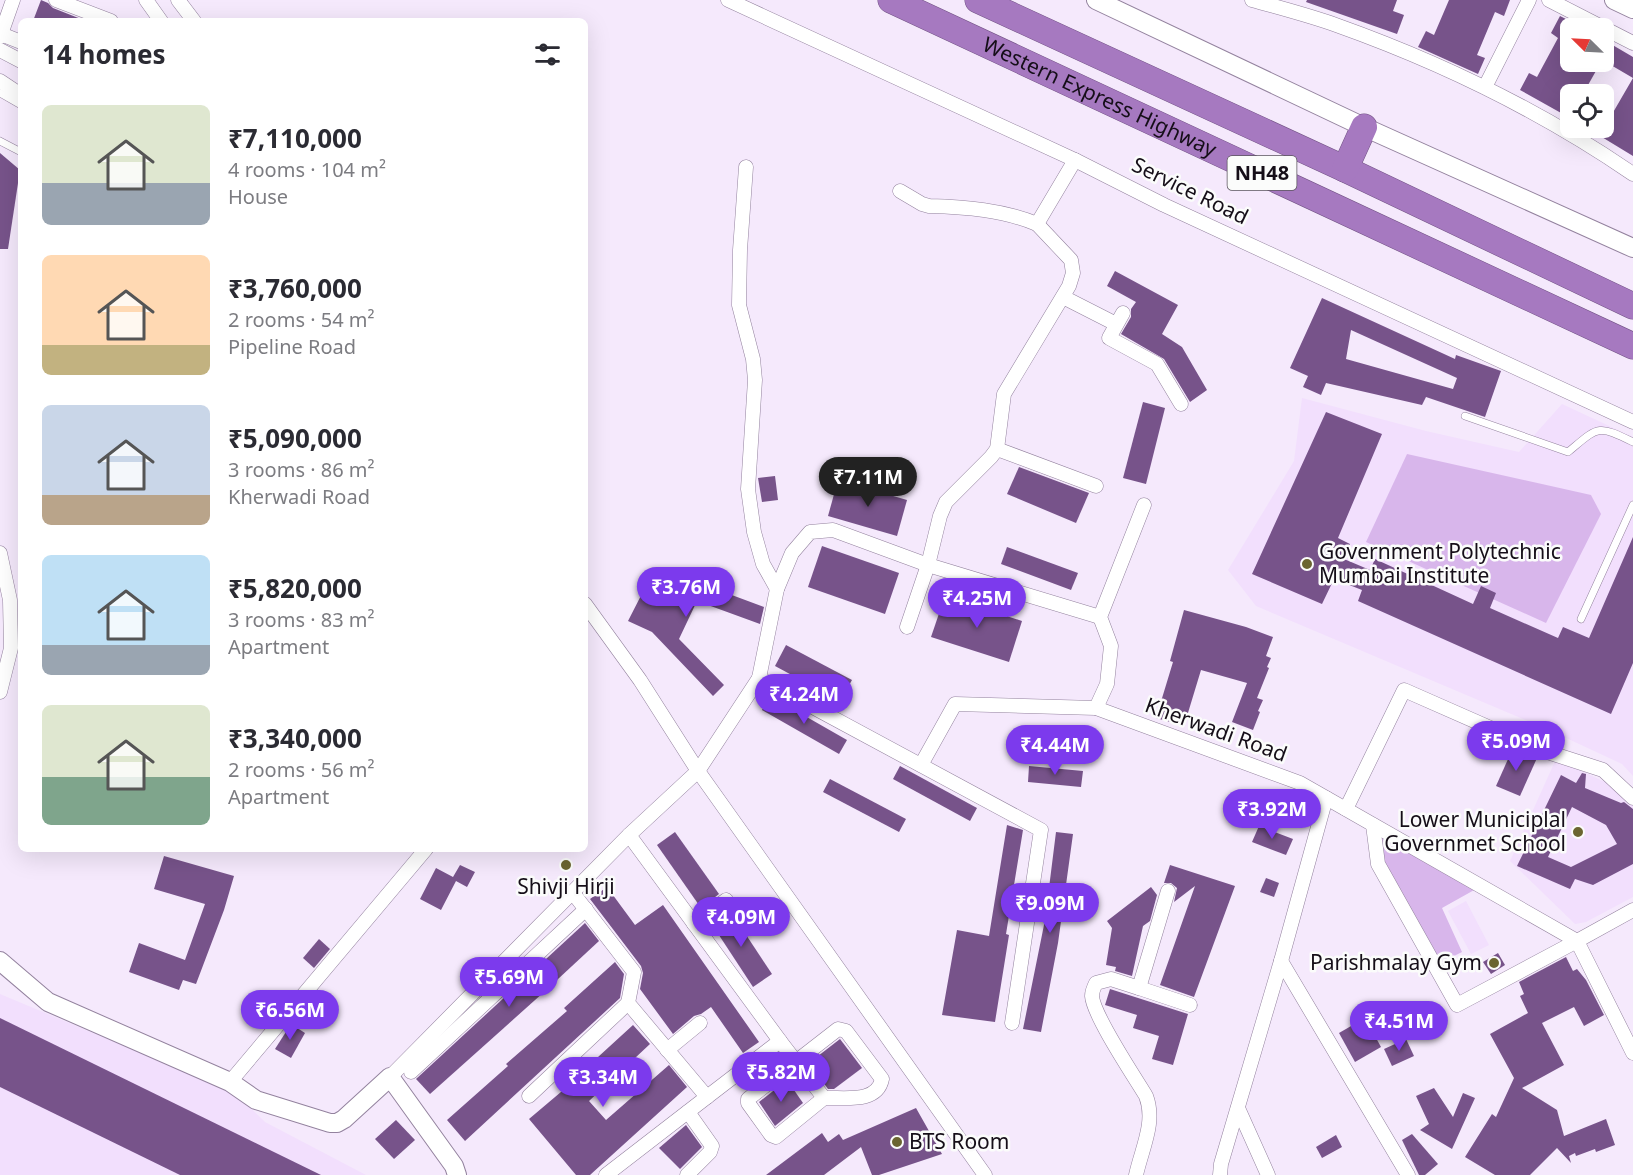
<!DOCTYPE html>
<html lang="en">
<head>
<meta charset="utf-8">
<style>
  body { margin:0; font-family:"Noto Sans",sans-serif; background:#f2f2f3; color:#2b2b33; height:100vh; display:flex; flex-direction:column; font-size:22px; white-space:nowrap }
  * { box-sizing:border-box; margin:0 }
  p { font-size:20px; color:#7c7c81 }
  .icon { flex:none; width:33px; height:33px; fill:none; stroke:currentColor; stroke-width:2; stroke-linecap:round; stroke-linejoin:round }
  .map { position:relative; flex:1; overflow:hidden }
  .drawer { position:absolute; left:18px; top:18px; width:570px; height:834px; display:flex; flex-direction:column; background:#fff; border-radius:9px; box-shadow:0 6px 24px #0002 }
  .drawer>* { flex:none }
  .needle { width:39px; rotate:294deg }
  .fabs { position:absolute; left:1560px; top:18px; display:grid; gap:12px }
  .fabs a { display:grid; place-items:center; width:54px; height:54px; border-radius:9px; background:#fff; box-shadow:0 6px 24px #0002; font-size:30px }
  .price { position:absolute; translate:-50% -51px; padding:0 14px; border-radius:21px; background:#7c3aed; color:#fff; font-size:20px; line-height:39px; filter:drop-shadow(0 2px 3px #0008) }
  .price::after { content:''; position:absolute; left:50%; top:36px; width:18px; height:14px; margin-left:-9px; background:inherit; clip-path:polygon(0 0,100% 0,50% 100%) }
  .price.current { background:#222; color:#fff }
  ul { padding:0; list-style:none }
  li { display:flex; align-items:center; gap:18px; height:150px; padding:0 24px }
  li span { display:grid; place-items:center; flex:none; width:168px; height:120px; border-radius:9px; color:#555 }
  li>.icon { margin-inline-start:auto }
  span .icon { width:72px; height:72px; fill:#fffc; stroke-width:1 }
  li b { font-size:26px }
  h2 { display:flex; justify-content:space-between; align-items:center; height:72px; padding:0 24px; font-size:26px }
  .map>svg:first-child { display:block }
</style>
</head>
<body>
<div class="map">
<svg width="1633" height="1175" viewBox="0 0 1633 1175">
  <rect width="100%" height="100%" fill="#f5e9fc"/>
  <!-- built -->
  <g fill="#f2dffd">
    <polygon points="1302,398 1426,431 1519,452 1562,404 1633,437 1633,776 1622,764 1549,730 1256,606 1228,570 1294,461"/>
    <polygon points="1556,759 1607,783 1633,804 1633,897 1586,922 1575,924 1510,861"/>
    <polygon points="1466,901 1489,945 1471,954 1448,911"/>
    <polygon points="0,994 234,1092 265,1122 366,1175 0,1175"/>
  </g>
  <!-- green -->
  <g fill="#d8b6eb">
    <polygon points="1407,454 1591,495 1601,514 1546,623 1366,542"/>
    <polygon points="1382,836 1476,889 1442,908 1462,952 1438,964 1382,863"/>
  </g>
  <!-- building -->
  <g fill="#77538a" fill-rule="evenodd">
    <polygon points="41,0 48,3 53,8 86,21 33,21"/>
    <polygon points="1307,0 1397,0 1393,11 1404,15 1397,34 1306,2"/>
    <polygon points="1449,0 1510,0 1504,16 1495,12 1477,55 1485,58 1478,74 1418,47 1426,31 1434,35"/>
    <polygon points="1560,16 1570,21 1570,62 1601,62 1583,94 1570,94 1570,118 1520,90 1529,73 1537,77 1558,38 1551,33"/>
    <polygon points="1604,40 1633,57 1633,156 1587,128 1604,128 1633,78 1604,61"/>
    <polygon points="0,153 20,170 8,249 0,249"/>
    <polygon points="1115,271 1178,305 1162,334 1182,347 1207,390 1190,402 1164,359 1121,334 1131,317 1131,309 1136,302 1107,286"/>
    <path d="M1322,298L1455,359L1456,355L1501,371L1485,417L1426,397L1422,405L1326,383L1321,395L1303,387L1308,376L1290,368ZM1351,330L1457,378L1453,389L1346,359Z"/>
    <polygon points="1143,402 1165,408 1146,484 1123,478"/>
    <polygon points="1326,412 1382,434 1338,538 1350,544 1344,559 1370,570 1375,559 1473,604 1481,586 1496,593 1490,608 1558,638 1563,627 1589,638 1633,537 1633,663 1611,714 1358,601 1362,590 1334,579 1322,604 1252,574"/>
    <polygon points="1019,467 1089,493 1076,523 1007,494"/>
    <polygon points="775,476 778,500 762,502 758,478"/>
    <polygon points="838,480 907,500 897,536 828,516"/>
    <polygon points="822,546 899,573 885,614 808,587"/>
    <polygon points="1007,547 1078,573 1071,590 1001,564"/>
    <polygon points="678,575 764,607 760,624 697,601 679,639 724,685 713,696 652,632 628,621 651,576 673,587"/>
    <polygon points="945,596 1022,621 1009,662 931,637"/>
    <polygon points="1184,610 1246,627 1273,637 1266,656 1271,658 1267,667 1269,668 1257,698 1263,700 1258,711 1260,712 1253,730 1232,722 1247,683 1201,670 1184,726 1156,718 1173,662 1170,661"/>
    <polygon points="786,645 852,680 840,701 775,666"/>
    <polygon points="770,696 847,740 839,754 762,710"/>
    <polygon points="1513,748 1537,758 1520,796 1496,786"/>
    <polygon points="900,766 977,808 970,821 893,779"/>
    <polygon points="1029,766 1083,771 1081,787 1028,782"/>
    <path d="M1582,773L1586,774L1585,788L1621,803L1624,802L1633,809V864L1593,885L1575,879L1570,889L1517,866L1561,775L1576,783ZM1572,807L1606,825L1617,844L1571,867L1548,857Z"/>
    <polygon points="830,779 906,819 899,832 823,792"/>
    <polygon points="1007,825 1023,830 1006,934 1009,935 995,1022 942,1015 957,930 989,936"/>
    <polygon points="1259,826 1293,839 1286,855 1252,842"/>
    <polygon points="675,832 719,894 701,908 657,845"/>
    <polygon points="1056,832 1073,834 1058,943 1041,1032 1023,1029 1045,920"/>
    <polygon points="164,856 234,876 224,910 196,984 183,980 179,990 129,972 139,943 185,960 205,904 154,889"/>
    <polygon points="460,865 475,872 467,887 456,881 441,910 420,899 436,868 453,877"/>
    <polygon points="1170,865 1235,886 1194,997 1160,985 1195,886 1174,902 1177,888 1171,883 1164,883"/>
    <polygon points="1266,878 1279,883 1274,897 1260,892"/>
    <polygon points="607,887 635,925 663,905 759,1042 743,1053 711,1007 701,1014 694,1016 673,1034 640,989 643,973 641,966 590,899"/>
    <polygon points="1151,887 1157,895 1150,921 1143,926 1132,976 1115,971 1116,967 1106,965 1112,928 1107,921"/>
    <polygon points="729,909 772,974 753,987 711,923"/>
    <polygon points="585,923 599,941 544,992 430,1094 416,1079"/>
    <polygon points="319,939 330,949 314,968 303,958"/>
    <polygon points="1498,953 1505,965 1491,974 1483,962"/>
    <polygon points="1566,957 1573,971 1577,969 1586,980 1604,1015 1584,1026 1574,1007 1542,1023 1564,1065 1522,1088 1557,1110 1564,1136 1606,1119 1615,1145 1596,1152 1595,1149 1576,1156 1575,1153 1569,1156 1571,1163 1557,1148 1530,1175 1495,1175 1465,1157 1492,1114 1496,1117 1514,1078 1490,1034 1528,1013 1520,996 1524,994 1519,982"/>
    <polygon points="615,962 624,974 620,998 465,1141 447,1120 508,1066 506,1064 567,1011 564,1008"/>
    <polygon points="1110,989 1188,1014 1173,1065 1152,1059 1159,1036 1133,1028 1137,1015 1105,1005"/>
    <polygon points="0,1018 321,1175 180,1175 0,1087"/>
    <polygon points="1365,1018 1381,1047 1355,1062 1339,1033"/>
    <polygon points="291,1024 305,1033 291,1058 275,1049"/>
    <polygon points="633,1025 650,1044 589,1101 606,1120 669,1065 687,1087 590,1175 576,1175 529,1119 587,1070 586,1068"/>
    <polygon points="840,1039 862,1068 834,1089 828,1089 809,1063"/>
    <polygon points="1406,1039 1414,1056 1392,1066 1384,1049"/>
    <polygon points="787,1080 803,1103 775,1126 759,1102"/>
    <polygon points="1434,1088 1453,1117 1463,1093 1475,1098 1452,1149 1420,1130 1429,1124 1416,1096"/>
    <polygon points="916,1108 942,1154 879,1175 872,1175 861,1147 824,1175 766,1175 822,1133 828,1142 839,1134 843,1140"/>
    <polygon points="396,1120 415,1140 394,1159 375,1139"/>
    <polygon points="686,1125 702,1147 680,1169 659,1148"/>
    <polygon points="1412,1134 1438,1164 1425,1175 1419,1175 1402,1140"/>
    <polygon points="1336,1135 1342,1147 1322,1158 1316,1147"/>
  </g>
  <g fill="none" stroke-linecap="round" stroke-linejoin="round">
    <defs>
      <g id="service">
        <polyline points="0,93 21,105"/>
        <polyline points="0,141 21,152"/>
        <path d="M1465,416L1568,452C1598,427 1597,424 1633,442"/>
        <polyline points="1581,619 1633,505"/>
      </g>
      <g id="minor">
        <polyline points="56,0 111,21"/>
        <polyline points="146,0 161,21"/>
        <polyline points="178,0 194,21"/>
        <polyline points="728,0 1075,160 1164,205 1633,422"/>
        <path d="M1252,0C1280,8 1308,15 1336,25C1440,62 1541,111 1633,174"/>
        <polyline points="1549,0 1633,43"/>
        <polyline points="1,34 21,42"/>
        <polyline points="0,37 13,0"/>
        <polyline points="0,50 21,61"/>
        <polyline points="0,81 21,95"/>
        <polyline points="1485,87 1529,0"/>
        <polyline points="746,167 740,250 739,305 753,359 755,380 748,489 754,532 763,564 777,589"/>
        <path d="M900,191L922,204L929,206C966,207 1003,210 1037,224L1075,160"/>
        <polyline points="1063,297 1116,324"/>
        <polyline points="1123,313 1109,338 1157,364 1181,404"/>
        <polyline points="997,449 1096,486"/>
        <polyline points="0,553 10,600 11,648 0,692"/>
        <polyline points="585,604 640,680 698,771 985,1175"/>
        <polyline points="907,627 928,565 940,516 946,502 991,457 997,449 1004,394 1069,286 1073,273 1071,260 1037,224"/>
        <polyline points="759,678 777,589 792,553 810,532 833,530 928,565 1100,617"/>
        <polyline points="1096,708 1107,684 1111,646 1100,617 1144,505"/>
        <polyline points="921,765 955,704 1096,708 1300,783 1577,941 1633,910"/>
        <polyline points="1346,809 1404,690 1538,749 1603,770 1633,798"/>
        <polyline points="1373,825 1378,864 1457,1005 1577,941 1633,1053"/>
        <polyline points="573,893 634,972 628,1003 707,1097 780,1041 629,835"/>
        <polyline points="694,924 726,900"/>
        <polyline points="1281,961 1408,1175"/>
        <polyline points="1139,988 1190,1005"/>
        <path d="M780,1041L824,1098C844,1097 877,1104 882,1079L846,1031L838,1029L748,1099V1103L771,1135L776,1137L824,1098"/>
        <polyline points="667,1050 700,1023"/>
        <polyline points="411,1072 586,909"/>
        <polyline points="390,1077 629,835 698,771 759,678 1041,830 1012,1023"/>
        <polyline points="230,1082 426,849"/>
        <polyline points="529,1096 628,1003"/>
        <polyline points="1238,1108 1268,1175"/>
        <polyline points="606,1175 707,1097"/>
        <polyline points="687,1175 710,1152 712,1146 688,1112"/>
        <path d="M1136,1175C1142,1148 1156,1122 1146,1096C1134,1076 1093,1015 1092,996C1092,991 1094,987 1096,983L1111,979L1139,988L1168,891"/>
        <polyline points="1220,1175 1221,1164 1281,961 1326,798"/>
      </g>
      <g id="tertiary">
        <polyline points="1096,0 1364,127 1633,248"/>
        <polyline points="1614,0 1633,9"/>
        <polyline points="0,961 48,1002 230,1082 256,1100 330,1123 337,1123 344,1119 390,1077 454,1166 457,1175"/>
      </g>
      <g id="motorway">
        <path id="s1" d="M891,0L1633,346"/>
        <polyline points="978,0 1345,169 1633,306"/>
        <polyline points="1345,169 1364,127"/>
      </g>
    </defs>
    <!-- service casing -->
    <use href="#service" stroke="#93829e" stroke-width="8"/>
    <!-- minor casing -->
    <use href="#minor" stroke="#93829e" stroke-width="15"/>
    <!-- tertiary casing -->
    <use href="#tertiary" stroke="#93829e" stroke-width="20"/>
    <!-- motorway casing -->
    <use href="#motorway" stroke="#735485" stroke-width="27"/>
    <!-- service -->
    <use href="#service" stroke="#fff" stroke-width="7"/>
    <!-- minor -->
    <use href="#minor" stroke="#fff" stroke-width="14"/>
    <!-- tertiary -->
    <use href="#tertiary" stroke="#fff" stroke-width="18"/>
    <!-- motorway -->
    <use href="#motorway" stroke="#a679c0" stroke-width="26"/>
  </g>
  <!-- markers -->
  <g fill="#6b6531" stroke="#fbfcfb" stroke-width="2">
    <circle cx="1307" cy="564" r="6"/>
    <circle cx="1578" cy="832" r="6"/>
    <circle cx="566" cy="865" r="6"/>
    <circle cx="1494" cy="963" r="6"/>
    <circle cx="897" cy="1142" r="6"/>
  </g>
  <g text-anchor="middle" stroke-width="5" stroke-linejoin="round" paint-order="stroke">
    <!-- shield labels -->
    <rect fill="#fbfcfb" stroke="#5a555c" stroke-width="1.5" x="1227.5" y="156" width="69" height="34" rx="4.5"/>
    <g font-size="20" font-weight="bold" fill="#150e18">
      <text x="1262" y="180">NH48</text>
    </g>
    <!-- street labels -->
    <g font-size="21" fill="#150e18" stroke="#fbfcfb">
      <text dy="7" stroke="none"><textPath href="#s1" startOffset="230">Western Express Highway</textPath></text>
      <text transform="translate(1190 191) rotate(26)" y="7">Service Road</text>
      <text transform="translate(1216 730) rotate(20)" y="7">Kherwadi Road</text>
    </g>
    <!-- poi labels -->
    <g font-size="21" fill="#150e18" stroke="#fbfcfb" text-anchor="start">
      <text x="1319" y="559">Government Polytechnic<tspan x="1319" dy="24">Mumbai Institute</tspan></text>
      <text x="1566" y="827" text-anchor="end">Lower Municiplal<tspan x="1566" dy="24">Governmet School</tspan></text>
      <text x="566" y="894" text-anchor="middle">Shivji Hirji</text>
      <text x="1482" y="970" text-anchor="end">Parishmalay Gym</text>
      <text x="909" y="1149">BTS Room</text>
    </g>
  </g>
</svg>
<div class="fabs">
<a><svg class="needle" viewBox="-14 -14 28 28"><path d="M0-13l5 13h-10z" fill="#e53935"/><path d="M0 13l5-13h-10z" fill="#7c7c81"/></svg></a>
<a><svg class="icon" aria-label="locate" viewBox="0 0 24 24"><circle cx="12" cy="12" r="6"/><path d="M12 2v4M12 18v4M2 12h4M18 12h4"/></svg></a>
</div>
<b class="price current" style="left:868px;top:508px">₹7.11M</b>
<b class="price" style="left:686px;top:618px">₹3.76M</b>
<b class="price" style="left:977px;top:629px">₹4.25M</b>
<b class="price" style="left:804px;top:725px">₹4.24M</b>
<b class="price" style="left:1516px;top:772px">₹5.09M</b>
<b class="price" style="left:1055px;top:776px">₹4.44M</b>
<b class="price" style="left:1272px;top:840px">₹3.92M</b>
<b class="price" style="left:1050px;top:934px">₹9.09M</b>
<b class="price" style="left:741px;top:948px">₹4.09M</b>
<b class="price" style="left:509px;top:1008px">₹5.69M</b>
<b class="price" style="left:290px;top:1041px">₹6.56M</b>
<b class="price" style="left:1399px;top:1052px">₹4.51M</b>
<b class="price" style="left:781px;top:1103px">₹5.82M</b>
<b class="price" style="left:603px;top:1108px">₹3.34M</b>
<section class="drawer">
<h2>14 homes<svg class="icon" aria-label="filters" viewBox="0 0 24 24"><path d="M4 7h16M4 17h16"/><circle cx="9" cy="7" r="2"/><circle cx="15" cy="17" r="2"/></svg></h2>
<ul>
<li><span style="background:linear-gradient(#dfe7d0 65%,#9aa5b1 0)"><svg class="icon" aria-label="home" viewBox="0 0 24 24"><path d="M3 11l9-7 9 7M6 9v11h12V9"/></svg></span><div><b>₹7,110,000</b><p>4 rooms · 104 m²</p><p>House</p></div></li>
<li><span style="background:linear-gradient(#ffd9b3 75%,#c2b280 0)"><svg class="icon" aria-label="home" viewBox="0 0 24 24"><path d="M3 11l9-7 9 7M6 9v11h12V9"/></svg></span><div><b>₹3,760,000</b><p>2 rooms · 54 m²</p><p>Pipeline Road</p></div></li>
<li><span style="background:linear-gradient(#c9d6e8 75%,#b9a48a 0)"><svg class="icon" aria-label="home" viewBox="0 0 24 24"><path d="M3 11l9-7 9 7M6 9v11h12V9"/></svg></span><div><b>₹5,090,000</b><p>3 rooms · 86 m²</p><p>Kherwadi Road</p></div></li>
<li><span style="background:linear-gradient(#bfe0f5 75%,#9aa5b1 0)"><svg class="icon" aria-label="home" viewBox="0 0 24 24"><path d="M3 11l9-7 9 7M6 9v11h12V9"/></svg></span><div><b>₹5,820,000</b><p>3 rooms · 83 m²</p><p>Apartment</p></div></li>
<li><span style="background:linear-gradient(#dfe7d0 60%,#7fa58c 0)"><svg class="icon" aria-label="home" viewBox="0 0 24 24"><path d="M3 11l9-7 9 7M6 9v11h12V9"/></svg></span><div><b>₹3,340,000</b><p>2 rooms · 56 m²</p><p>Apartment</p></div></li>
</ul>
</section>
</div>
</body>
</html>
